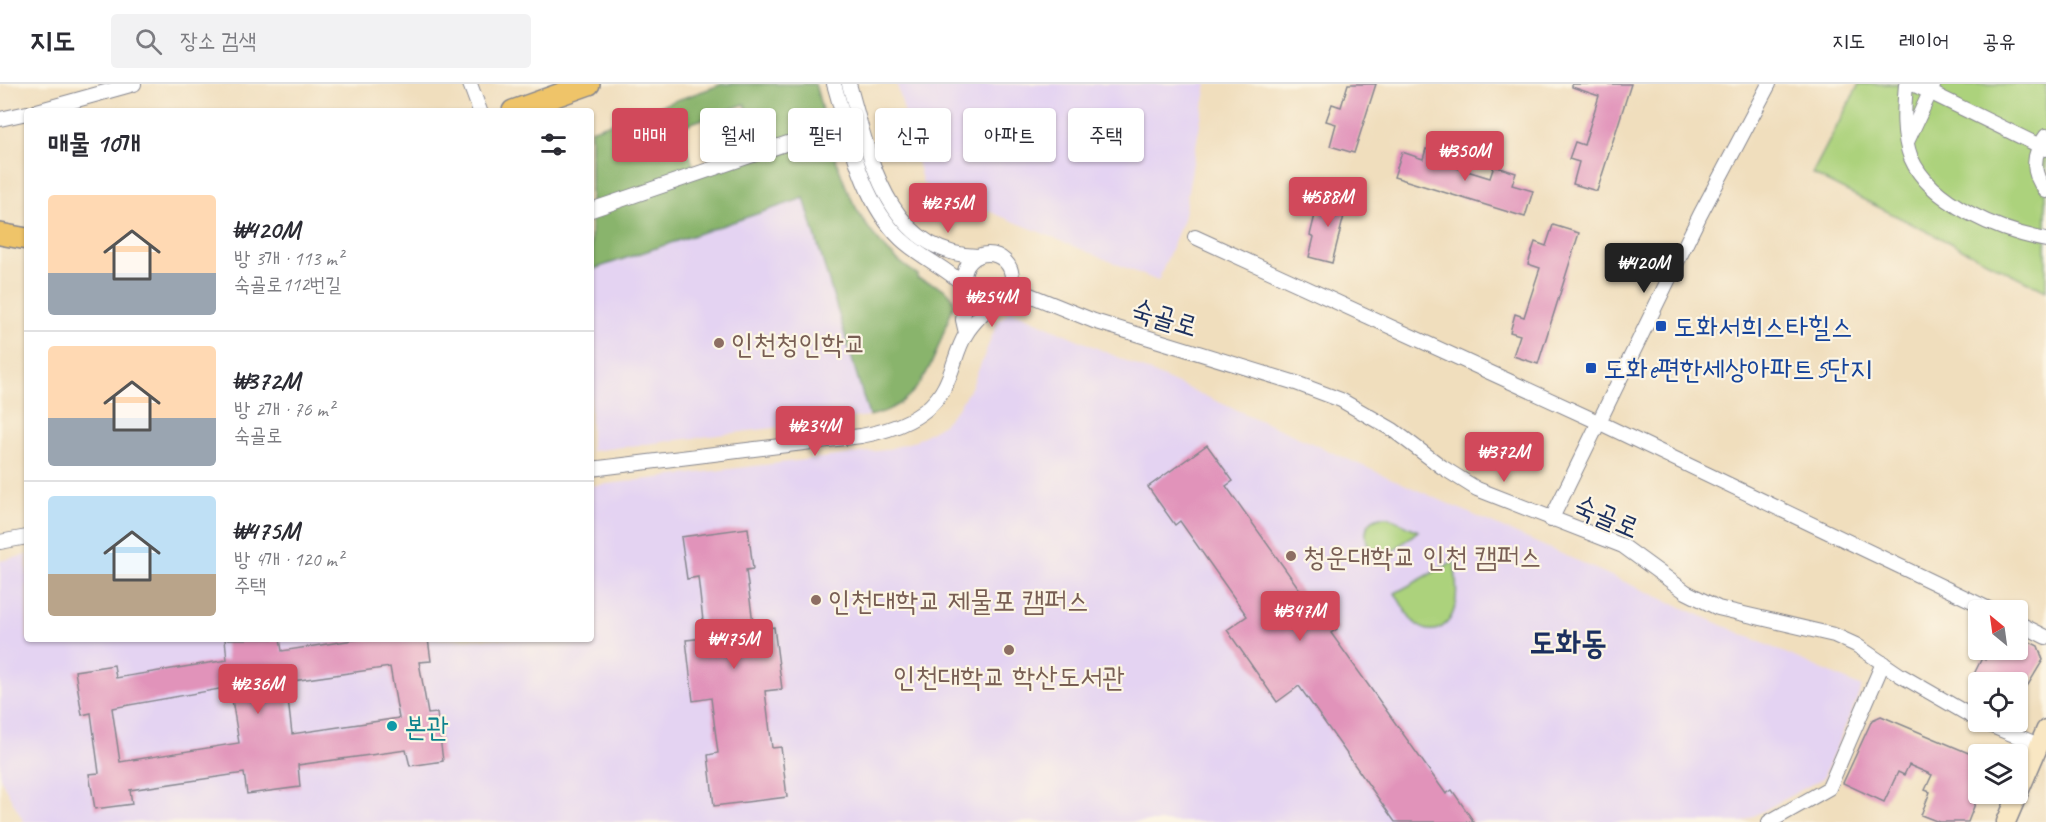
<!DOCTYPE html>
<html lang="ko">
<head>
<meta charset="utf-8">
<style>
  body { margin:0; font-family:Caveat,"Poor Story",sans-serif; background:#f2f2f3; color:#2b2b33; height:100vh; display:flex; flex-direction:column; font-size:22px; white-space:nowrap }
  * { box-sizing:border-box; margin:0 }
  p { font-size:20px; color:#7c7c81 }
  .icon { flex:none; width:33px; height:33px; fill:none; stroke:currentColor; stroke-width:2; stroke-linecap:round; stroke-linejoin:round }
  .map { position:relative; flex:1; overflow:hidden }
  .details { position:absolute; left:24px; top:24px; width:570px; height:534px; display:flex; flex-direction:column; background:#fff; border-radius:6px; box-shadow:0 2px 4px #0004 }
  .details>* { flex:none }
  .guide { position:absolute; left:612px; top:24px; width:570px; height:54px; display:flex; gap:12px }
  .needle { width:39px; rotate:331deg }
  .tools { position:absolute; left:1968px; top:516px; display:grid; gap:12px }
  .tools a { display:grid; place-items:center; width:60px; height:60px; border-radius:6px; background:#fff; box-shadow:0 2px 4px #0004; font-size:30px }
  .price { position:absolute; translate:-50% -51px; padding:0 14px; border-radius:6px; background:#d1495b; color:#fff; font-size:20px; line-height:39px; filter:drop-shadow(0 2px 3px #0008) }
  .price::after { content:''; position:absolute; left:50%; top:36px; width:18px; height:14px; margin-left:-9px; background:inherit; clip-path:polygon(0 0,100% 0,50% 100%) }
  .price.on { background:#222; color:#fff }
  ul { padding:0; list-style:none }
  li { display:flex; align-items:center; gap:18px; height:150px; padding:0 24px }
  li+li { border-top:2px solid #e1e1e2 }
  li span { display:grid; place-items:center; flex:none; width:168px; height:120px; border-radius:6px; color:#555 }
  li>.icon { margin-inline-start:auto }
  span .icon { width:72px; height:72px; fill:#fffc; stroke-width:1 }
  li b { font-size:26px }
  h2 { display:flex; justify-content:space-between; align-items:center; height:72px; padding:0 24px; font-size:26px }
  .pill { padding:0 21px; border-radius:6px; background:#fff; box-shadow:0 2px 4px #0004; font-size:21px; line-height:54px }
  .pill.on { background:#d1495b; color:#fff }
  header { display:flex; align-items:center; gap:36px; box-sizing:border-box; height:84px; padding:0 30px; background:#fff; border-bottom:2px solid #e1e1e2 }
  header strong { font-size:28px }
  nav { display:flex; gap:33px; margin-inline-start:auto; font-size:21px }
  .search { width:420px; height:54px; background:#f2f2f3; display:flex; align-items:center; gap:15px; box-sizing:border-box; padding:0 21px; border-radius:6px; color:#7c7c81; font-size:22px }
  .map>svg:first-child { display:block }
</style>
</head>
<body>
<header>
<strong>지도</strong>
<div class="search"><svg class="icon" aria-label="search" viewBox="0 0 24 24"><circle cx="10" cy="10" r="6"/><path d="M15 15l6 6"/></svg>장소 검색</div>
<nav><a>지도</a><a>레이어</a><a>공유</a></nav>
</header>
<div class="map">
<svg width="2046" height="738" viewBox="0 0 2046 738">
  <rect width="100%" height="100%" fill="#fcf5e5"/>
  <filter id="ink" filterUnits="userSpaceOnUse"><feTurbulence type="fractalNoise" baseFrequency=".0167" numOctaves="2"/><feDisplacementMap in="SourceGraphic" scale="12" xChannelSelector="R" yChannelSelector="G"/><feConvolveMatrix kernelMatrix="1 2 1 2 8 2 1 2 1" color-interpolation-filters="sRGB"/></filter>
  <filter id="wash" filterUnits="userSpaceOnUse"><feTurbulence type="fractalNoise" baseFrequency=".008" numOctaves="4" result="noise"/><feDisplacementMap in="SourceGraphic" scale="24" xChannelSelector="R" yChannelSelector="G"/><feGaussianBlur stdDeviation="1.35" result="paint"/><feColorMatrix in="noise" values="0 0 0 0 0 0 0 0 0 0 0 0 0 0 0 0 0 1.4 0 .05"/><feComposite in="paint" operator="in"/></filter>
  <g filter="url(#wash)">
    <rect width="100%" height="100%" fill="#f0debd"/>
    <!-- built -->
    <g fill="#e4d3f2">
      <polygon points="897,0 1207,0 1183,136 1158,197 923,100"/>
      <polygon points="804,113 869,332 591,367 591,186"/>
      <polygon points="1011,226 1862,603 1823,694 1743,738 24,738 0,694 0,477 27,471 27,555 591,555 591,402 885,366 915,357 942,341 957,325 972,302 998,237"/>
    </g>
    <!-- green -->
    <g fill="#acd27c" stroke="#64806d" stroke-width="1.5">
      <polygon points="1859,0 2046,0 2046,207 1812,90"/>
      <path d="M1380,433H1389L1418,447L1376,480C1368,464 1356,440 1380,433Z"/>
      <path d="M1454,477C1457,498 1462,535 1438,545C1430,548 1422,545 1416,540C1407,532 1401,519 1395,509Z"/>
    </g>
    <!-- forest -->
    <path fill="#89b46c" stroke="#527265" stroke-width="1.5" fill-rule="evenodd" d="M723,0H815C836,75 847,146 918,191L917,194C931,200 952,203 954,220C935,268 927,320 869,332L804,114L591,186V46ZM745,20L759,61L694,84L680,43Z"/>
    <g id="blocks">
      <!-- building -->
      <g fill="#e193ba" fill-rule="evenodd">
        <polygon points="1348,0 1376,0 1354,69 1330,62 1336,40 1326,37 1332,20 1341,23"/>
        <polygon points="1572,0 1631,0 1597,107 1573,100 1579,78 1569,75 1575,58 1584,61 1599,12 1572,3"/>
        <polygon points="1426,65 1444,70 1441,79 1490,94 1494,82 1516,89 1512,101 1533,107 1525,133 1394,93 1402,68 1423,75"/>
        <polygon points="1325,110 1348,116 1332,179 1309,173 1314,153 1310,151 1315,131 1320,132"/>
        <polygon points="1553,141 1579,149 1538,280 1513,272 1520,251 1510,248 1515,230 1524,233 1540,184 1528,180 1535,158 1546,162"/>
        <polygon points="1207,361 1233,397 1226,402 1305,513 1312,508 1337,545 1331,549 1446,710 1452,706 1474,738 1395,738 1299,602 1277,618 1227,546 1247,532 1180,437 1175,441 1148,403"/>
        <polygon points="748,444 753,485 746,486 754,546 774,543 782,605 765,607 772,664 781,663 787,713 714,722 708,671 718,669 711,614 693,617 686,556 705,554 698,493 687,495 681,453"/>
        <path d="M225,555H280L282,567L360,555H428L431,577L419,578L428,630L437,629L443,677L410,682L406,666L298,681L300,703L247,710L244,689L130,706L132,720L95,725L89,690L99,689L91,629L82,631L75,587L114,581L116,594L227,576ZM390,583L399,634L292,650L286,598ZM230,603L239,659L120,678L112,624Z"/>
        <polygon points="2026,556 2038,562 2043,576 2028,601 2018,606 2018,598 1987,598 1973,592 1982,574 1985,576 1988,571 1994,574 1997,567 2016,576"/>
        <polygon points="1881,632 1978,673 1978,712 1968,738 1939,738 1921,731 1930,708 1925,706 1932,691 1909,681 1904,691 1898,688 1884,718 1843,699 1872,636"/>
      </g>
    </g>
  </g>
  <g filter="url(#ink)">
    <use href="#blocks" fill-opacity="0" stroke="#86868e" stroke-width="1.5"/>
    <g fill="none" stroke-linecap="round" stroke-linejoin="round">
      <defs>
        <g id="street">
          <polyline points="470,0 480,27"/>
          <path d="M834,0C850,53 860,115 901,155C920,173 945,183 964,201"/>
          <path d="M849,0C869,69 886,170 978,172"/>
          <path d="M1906,0C1904,24 1902,51 1911,74C1931,120 2000,147 2046,156"/>
          <polyline points="1913,0 2046,65"/>
          <polyline points="37,27 134,0"/>
          <polyline points="0,35 27,29"/>
          <path d="M2046,52C2032,70 2031,89 2046,107"/>
          <polyline points="1907,58 1933,2"/>
          <polyline points="591,126 832,44"/>
          <polyline points="1195,153 1598,338 1991,526"/>
          <circle cx="988" cy="194" r="24"/>
          <polyline points="1010,203 1094,237 1296,299 1341,316 1393,346 1442,383 1477,405 1623,462 1686,508 1718,524 1834,551 1856,561 1900,591 1978,636"/>
          <polyline points="966,249 963,236 967,208"/>
          <path d="M591,385L861,352C893,346 929,334 945,302C954,285 956,266 966,250C971,241 988,223 997,216"/>
          <polyline points="1551,436 1700,131 1769,0"/>
          <polyline points="0,458 27,453"/>
          <polyline points="2018,539 2046,553"/>
          <polyline points="1982,638 2039,661"/>
          <polyline points="1769,738 1829,704 1883,579"/>
        </g>
        <polyline id="secondary" points="2006,738 2046,645"/>
        <g id="primary">
          <polyline points="513,27 589,0"/>
          <polyline points="0,150 27,155"/>
        </g>
      </defs>
      <!-- street casing -->
      <use href="#street" stroke="#86868e" stroke-width="16"/>
      <!-- secondary casing -->
      <use href="#secondary" stroke="#86868e" stroke-width="21"/>
      <!-- primary casing -->
      <use href="#primary" stroke="#86868e" stroke-width="24"/>
      <!-- street -->
      <use href="#street" stroke="#fff" stroke-width="14"/>
      <!-- secondary -->
      <use href="#secondary" stroke="#f9e7c3" stroke-width="18"/>
      <!-- primary -->
      <use href="#primary" stroke="#efc469" stroke-width="21"/>
    </g>
  </g>
  <!-- markers -->
  <g fill="#1a4fb4" stroke="#fcf5e5" stroke-width="2">
    <rect x="1655" y="236" width="12" height="12" rx="3"/>
    <rect x="1585" y="278" width="12" height="12" rx="3"/>
  </g>
  <g fill="#8d6e63" stroke="#fcf5e5" stroke-width="2">
    <circle cx="719" cy="259" r="6"/>
    <circle cx="1291" cy="472" r="6"/>
    <circle cx="816" cy="516" r="6"/>
    <circle cx="1009" cy="566" r="6"/>
  </g>
  <circle fill="#0f9aa8" stroke="#fcf5e5" stroke-width="2" cx="392" cy="642" r="6"/>
  <g text-anchor="middle" stroke-width="4.5" stroke-linejoin="round" paint-order="stroke">
    <!-- street labels -->
    <g font-size="28" fill="#1b2f5e" stroke="#fcf5e5">
      <text transform="translate(1165 233) rotate(17)" y="10">숙골로</text>
      <text transform="translate(1607 432) rotate(23)" y="10">숙골로</text>
    </g>
    <!-- transit labels -->
    <g font-size="28" fill="#164399" stroke="#fcf5e5" text-anchor="start">
      <text x="1673" y="252">도화서희스타힐스</text>
      <text x="1603" y="294">도화e편한세상아파트5단지</text>
    </g>
    <!-- education labels -->
    <g font-size="28" fill="#785e54" stroke="#fcf5e5" text-anchor="start">
      <text x="731" y="269">인천청인학교</text>
      <text x="1303" y="482">청운대학교 인천 캠퍼스</text>
      <text x="828" y="526">인천대학교 제물포 캠퍼스</text>
      <text x="1009" y="602" text-anchor="middle">인천대학교 학산도서관</text>
    </g>
    <!-- culture labels -->
    <g font-size="28" fill="#0d838f" stroke="#fcf5e5" text-anchor="start">
      <text x="404" y="652">본관</text>
    </g>
    <!-- quarter labels -->
    <g font-size="32" font-weight="bold" fill="#1b2f5e" stroke="#fcf5e5">
      <text x="1568" y="569">도화동</text>
    </g>
  </g>
</svg>
<div class="tools">
<a><svg class="needle" viewBox="-14 -14 28 28"><path d="M0-13l5 13h-10z" fill="#e53935"/><path d="M0 13l5-13h-10z" fill="#7c7c81"/></svg></a>
<a><svg class="icon" aria-label="locate" viewBox="0 0 24 24"><circle cx="12" cy="12" r="6"/><path d="M12 2v4M12 18v4M2 12h4M18 12h4"/></svg></a>
<a><svg class="icon" aria-label="layers" viewBox="0 0 24 24"><path d="M12 4l9 5-9 5-9-5zM3 14l9 5 9-5"/></svg></a>
</div>
<b class="price" style="left:1465px;top:98px">₩350M</b>
<b class="price" style="left:1328px;top:144px">₩588M</b>
<b class="price" style="left:948px;top:150px">₩275M</b>
<b class="price on" style="left:1644px;top:210px">₩420M</b>
<b class="price" style="left:992px;top:244px">₩254M</b>
<b class="price" style="left:815px;top:373px">₩234M</b>
<b class="price" style="left:1504px;top:399px">₩372M</b>
<b class="price" style="left:1300px;top:558px">₩347M</b>
<b class="price" style="left:734px;top:586px">₩475M</b>
<b class="price" style="left:258px;top:631px">₩236M</b>
<div class="guide">
<a class="pill on">매매</a>
<a class="pill">월세</a>
<a class="pill">필터</a>
<a class="pill">신규</a>
<a class="pill">아파트</a>
<a class="pill">주택</a>
</div>
<section class="details">
<h2>매물 10개<svg class="icon" aria-label="filters" viewBox="0 0 24 24"><path d="M4 7h16M4 17h16"/><circle cx="9" cy="7" r="2"/><circle cx="15" cy="17" r="2"/></svg></h2>
<ul>
<li><span style="background:linear-gradient(#ffd9b3 65%,#9aa5b1 0)"><svg class="icon" aria-label="home" viewBox="0 0 24 24"><path d="M3 11l9-7 9 7M6 9v11h12V9"/></svg></span><div><b>₩420M</b><p>방 3개 · 113 m²</p><p>숙골로112번길</p></div></li>
<li><span style="background:linear-gradient(#ffd9b3 60%,#9aa5b1 0)"><svg class="icon" aria-label="home" viewBox="0 0 24 24"><path d="M3 11l9-7 9 7M6 9v11h12V9"/></svg></span><div><b>₩372M</b><p>방 2개 · 76 m²</p><p>숙골로</p></div></li>
<li><span style="background:linear-gradient(#bfe0f5 65%,#b9a48a 0)"><svg class="icon" aria-label="home" viewBox="0 0 24 24"><path d="M3 11l9-7 9 7M6 9v11h12V9"/></svg></span><div><b>₩475M</b><p>방 4개 · 120 m²</p><p>주택</p></div></li>
</ul>
</section>
</div>
</body>
</html>
